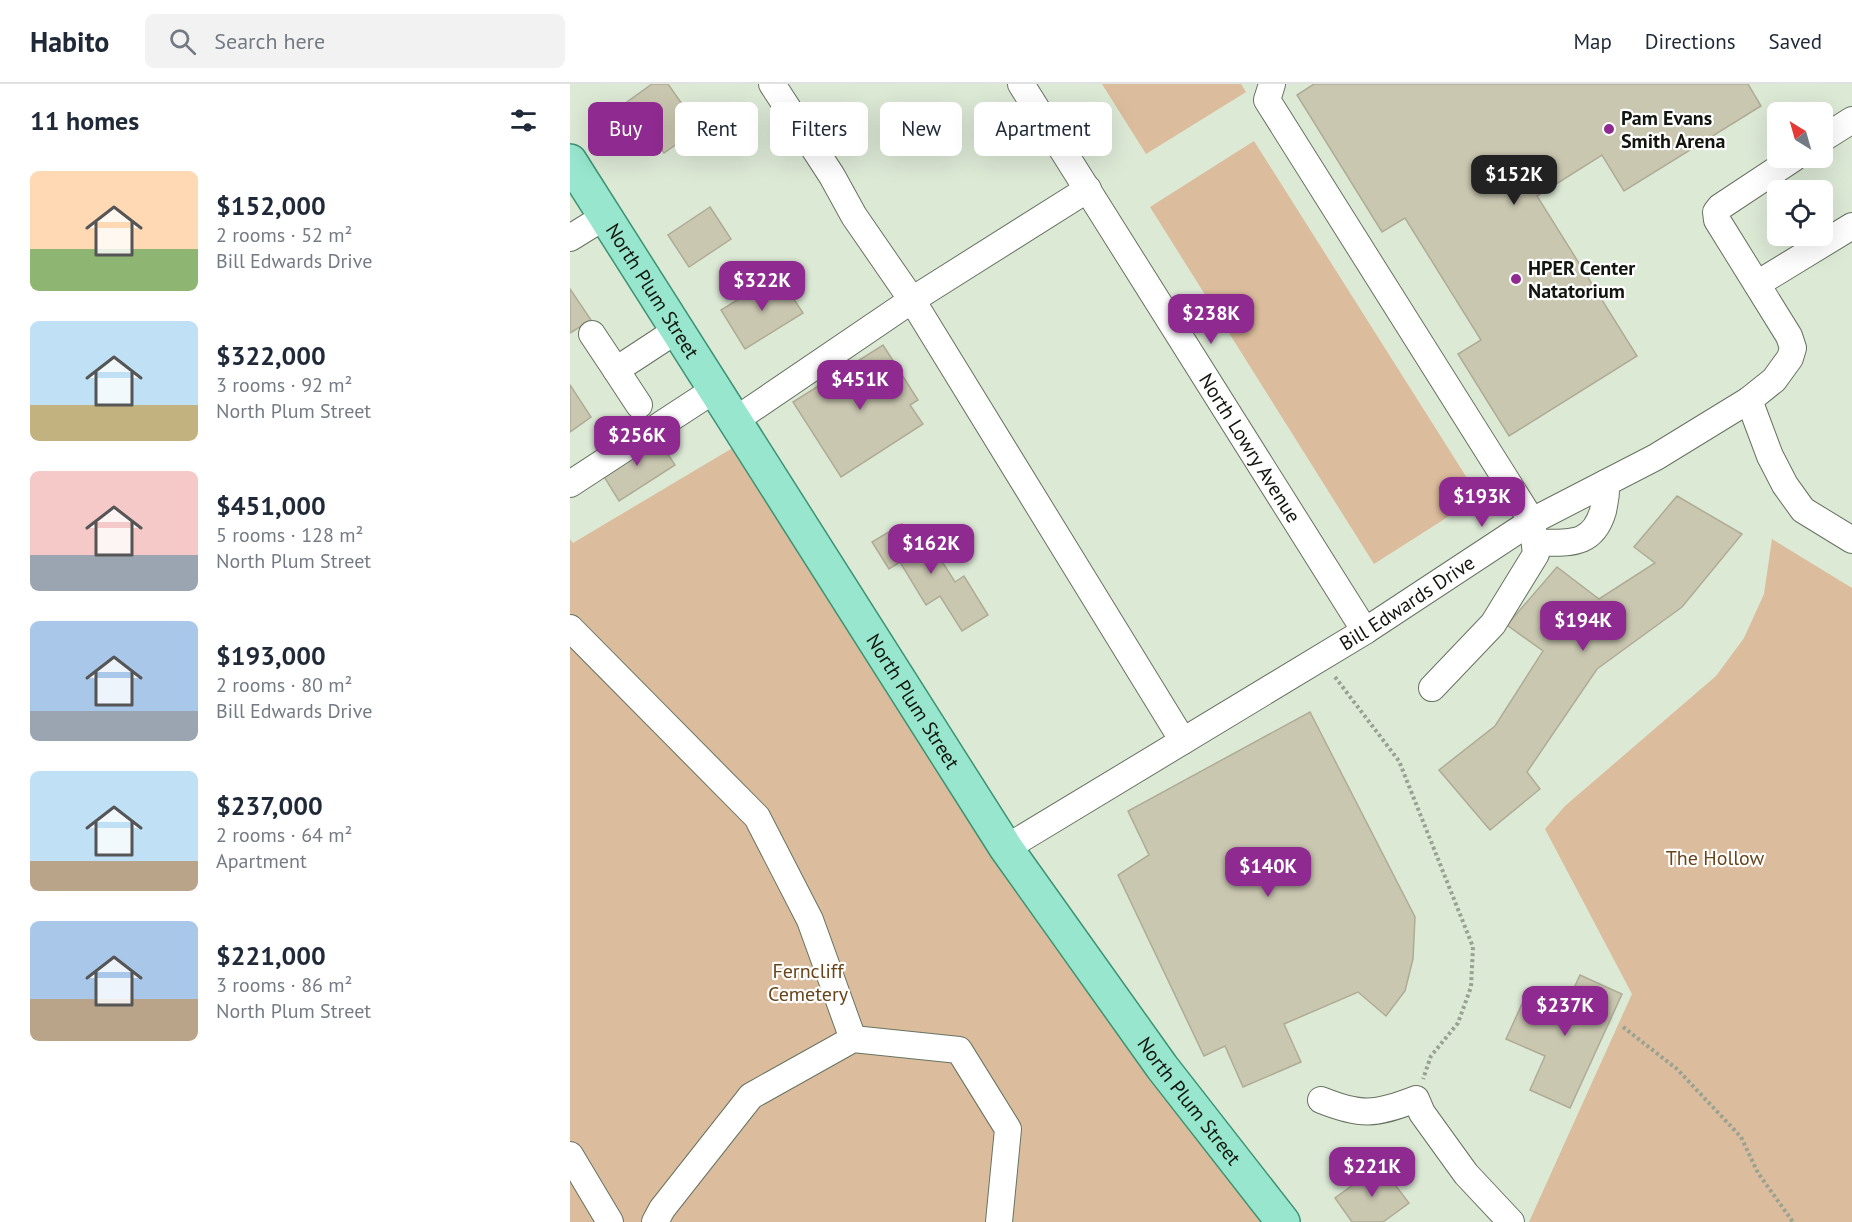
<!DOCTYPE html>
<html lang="en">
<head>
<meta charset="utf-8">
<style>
  body { margin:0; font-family:"PT Sans",sans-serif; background:#f2f2f3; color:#1f2937; height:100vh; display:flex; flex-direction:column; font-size:22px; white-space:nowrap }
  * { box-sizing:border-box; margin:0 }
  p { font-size:20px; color:#747a83 }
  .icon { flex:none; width:33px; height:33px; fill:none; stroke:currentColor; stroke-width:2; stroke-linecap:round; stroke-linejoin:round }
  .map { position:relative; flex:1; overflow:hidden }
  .drawer { display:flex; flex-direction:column; background:#fff; width:570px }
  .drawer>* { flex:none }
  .hud { position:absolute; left:18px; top:18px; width:570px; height:54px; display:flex; gap:12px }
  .needle { width:39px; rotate:323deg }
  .fabs { position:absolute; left:1197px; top:18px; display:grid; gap:12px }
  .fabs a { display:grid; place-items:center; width:66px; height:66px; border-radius:9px; background:#fff; box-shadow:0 6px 24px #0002; font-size:30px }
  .price { position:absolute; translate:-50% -51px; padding:0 14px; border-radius:12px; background:#8e2a90; color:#fff; font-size:20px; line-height:39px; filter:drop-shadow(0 2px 3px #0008) }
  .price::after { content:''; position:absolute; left:50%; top:36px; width:18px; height:14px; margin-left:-9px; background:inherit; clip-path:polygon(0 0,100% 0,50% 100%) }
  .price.on { background:#222; color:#fff }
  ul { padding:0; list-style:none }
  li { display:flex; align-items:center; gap:18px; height:150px; padding:0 30px }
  li span { display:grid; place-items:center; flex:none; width:168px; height:120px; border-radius:9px; color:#555 }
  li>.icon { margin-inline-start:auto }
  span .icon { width:72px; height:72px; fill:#fffc; stroke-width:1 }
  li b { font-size:26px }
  h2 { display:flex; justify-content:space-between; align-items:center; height:72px; padding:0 30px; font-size:26px }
  .tag { padding:0 21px; border-radius:9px; background:#fff; box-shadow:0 6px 24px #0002; font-size:21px; line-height:54px }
  .tag.on { background:#8e2a90; color:#fff }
  header { display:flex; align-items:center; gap:36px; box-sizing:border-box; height:84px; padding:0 30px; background:#fff; border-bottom:2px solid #e0e1e3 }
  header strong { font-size:28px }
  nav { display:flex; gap:33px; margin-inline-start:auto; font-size:21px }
  .search { width:420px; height:54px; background:#f2f2f3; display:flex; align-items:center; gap:15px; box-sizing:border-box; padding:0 21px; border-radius:9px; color:#747a83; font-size:22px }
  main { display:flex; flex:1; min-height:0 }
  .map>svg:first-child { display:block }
</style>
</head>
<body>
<header>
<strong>Habito</strong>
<div class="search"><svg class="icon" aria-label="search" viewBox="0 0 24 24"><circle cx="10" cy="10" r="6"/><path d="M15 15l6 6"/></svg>Search here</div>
<nav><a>Map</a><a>Directions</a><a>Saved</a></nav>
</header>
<main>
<section class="drawer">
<h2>11 homes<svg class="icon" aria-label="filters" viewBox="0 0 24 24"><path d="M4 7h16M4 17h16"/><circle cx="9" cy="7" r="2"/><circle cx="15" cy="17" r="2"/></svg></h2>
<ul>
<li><span style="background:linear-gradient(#ffd9b3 65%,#8fb573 0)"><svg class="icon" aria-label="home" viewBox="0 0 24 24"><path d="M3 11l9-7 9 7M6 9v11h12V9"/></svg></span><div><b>$152,000</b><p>2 rooms · 52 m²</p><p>Bill Edwards Drive</p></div></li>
<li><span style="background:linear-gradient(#bfe0f5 70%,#c2b280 0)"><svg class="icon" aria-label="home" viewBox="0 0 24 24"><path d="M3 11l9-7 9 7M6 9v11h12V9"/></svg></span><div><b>$322,000</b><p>3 rooms · 92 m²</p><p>North Plum Street</p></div></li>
<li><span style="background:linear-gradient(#f6c9c9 70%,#9aa5b1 0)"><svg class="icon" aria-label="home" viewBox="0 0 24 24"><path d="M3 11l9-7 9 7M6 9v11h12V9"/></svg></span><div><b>$451,000</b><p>5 rooms · 128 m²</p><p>North Plum Street</p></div></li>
<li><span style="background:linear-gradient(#a9c7e8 75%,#9aa5b1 0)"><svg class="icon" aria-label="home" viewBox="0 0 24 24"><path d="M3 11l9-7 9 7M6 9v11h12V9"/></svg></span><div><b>$193,000</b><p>2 rooms · 80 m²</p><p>Bill Edwards Drive</p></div></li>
<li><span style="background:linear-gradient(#bfe0f5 75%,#b9a48a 0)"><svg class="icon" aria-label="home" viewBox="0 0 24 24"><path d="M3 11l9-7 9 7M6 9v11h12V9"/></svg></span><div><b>$237,000</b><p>2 rooms · 64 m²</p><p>Apartment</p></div></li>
<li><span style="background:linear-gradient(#a9c7e8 65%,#b9a48a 0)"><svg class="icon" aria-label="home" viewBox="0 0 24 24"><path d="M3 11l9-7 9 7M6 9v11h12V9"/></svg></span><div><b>$221,000</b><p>3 rooms · 86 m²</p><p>North Plum Street</p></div></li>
</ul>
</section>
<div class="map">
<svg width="1282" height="1138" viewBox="0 0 1282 1138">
  <rect width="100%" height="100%" fill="#dce9d5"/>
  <!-- green -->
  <g fill="#dbbc9c">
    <polygon points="532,0 671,0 676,8 576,70"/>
    <polygon points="684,57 909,413 804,480 580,123"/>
    <polygon points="176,356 436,764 713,1138 0,1138 0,455 3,459"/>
    <polygon points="1202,455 1282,504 1282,1138 959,1138 1062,910 975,745 995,722 1146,592 1174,554 1194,510"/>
  </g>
  <!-- building -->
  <g fill="#c9c7b0" stroke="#afac96" stroke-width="1.5">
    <polygon points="82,0 98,0 129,44 94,69 57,18"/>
    <polygon points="744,0 1178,0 1191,22 1054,107 1032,71 967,112 1067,272 939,352 888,270 911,256 835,134 812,148 727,11"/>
    <polygon points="140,123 161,155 119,183 98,151"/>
    <polygon points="208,191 233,229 175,265 151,226"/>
    <polygon points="0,205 21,236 0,249"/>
    <polygon points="313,261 348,316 340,321 353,340 271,393 223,318"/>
    <polygon points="0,301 21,333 0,348"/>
    <polygon points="85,350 105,381 49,417 30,386"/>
    <polygon points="1107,412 1172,450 1112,523 1027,585 957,688 970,705 920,746 869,686 925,642 973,567 937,541 987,483 1029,515 1085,479 1064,463"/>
    <polygon points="332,440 343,457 354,449 385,498 394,492 418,531 392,547 370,512 356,521 330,478 319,485 302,458"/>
    <polygon points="740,628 845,833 843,875 835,907 816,932 788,908 714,940 731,978 673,1003 655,962 634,972 548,791 579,771 558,727"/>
    <polygon points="1010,891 1052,910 1000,1024 960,1006 975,972 936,955 956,911 993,928"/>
    <polygon points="810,1081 839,1119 813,1138 782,1138 765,1114"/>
  </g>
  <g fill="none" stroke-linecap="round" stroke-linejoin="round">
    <defs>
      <g id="minor">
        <polyline points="202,0 262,92 284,132 342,216 613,657"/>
        <path id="s1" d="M451,0L795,547"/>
        <polyline points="702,0 697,16 962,437 966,470 923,540 862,604"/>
        <polyline points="1252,55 1282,36"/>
        <polyline points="0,154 34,133"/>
        <polyline points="1187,200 1282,142"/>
        <polyline points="22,250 46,286 107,246"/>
        <polyline points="46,286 69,321"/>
        <polyline points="1179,316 1200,372 1215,401 1233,426 1282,456"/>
        <polyline points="164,337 342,216 518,105"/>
        <polyline points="0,400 144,306"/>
        <path d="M965,459C997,458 1022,464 1033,427C1035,416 1037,410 1036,399"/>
        <polyline points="0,544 187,733 240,836 283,955"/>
        <path id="s2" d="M436,764L795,547L962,437L1086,373L1179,316L1204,296L1220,274L1223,264L1219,252L1147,136L1146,128L1150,123L1224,74"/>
        <path d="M751,1016C791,1032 805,1031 846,1015L852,1029L896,1090L941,1138"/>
        <polyline points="0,1071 40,1138"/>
        <polyline points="85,1138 92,1125 181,1012 283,955 389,966 438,1045 429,1138"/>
      </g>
      <g id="major">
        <path id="s3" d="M0,77L436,764L592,983L713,1138"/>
      </g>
    </defs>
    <!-- minor casing -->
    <use href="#minor" stroke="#677361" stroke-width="28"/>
    <!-- major casing -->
    <use href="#major" stroke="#3c9374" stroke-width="36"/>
    <!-- path -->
    <g stroke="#98a192" stroke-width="4" stroke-dasharray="3 3" stroke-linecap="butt">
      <polyline points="765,593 829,677 903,863 901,903 888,939 861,972 853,995"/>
      <polyline points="1053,943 1107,985 1171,1053 1188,1089 1223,1138"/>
    </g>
    <!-- minor -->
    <use href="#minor" stroke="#fff" stroke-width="26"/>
    <!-- major -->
    <use href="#major" stroke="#97e6cd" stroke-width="33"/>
  </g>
  <!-- markers -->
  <g fill="#8e2a90" stroke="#fff" stroke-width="2">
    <circle cx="1039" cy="45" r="6"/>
    <circle cx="946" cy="195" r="6"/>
  </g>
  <g text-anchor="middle" stroke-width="4.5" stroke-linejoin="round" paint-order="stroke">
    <!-- poi labels -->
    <g font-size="20" font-weight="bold" fill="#12160f" stroke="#fff" text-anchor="start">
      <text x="1051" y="41">Pam Evans<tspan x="1051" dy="23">Smith Arena</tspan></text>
      <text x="958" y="191">HPER Center<tspan x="958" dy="23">Natatorium</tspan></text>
    </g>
    <!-- street labels -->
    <g font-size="20" fill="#12160f" stroke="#fff">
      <text dy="7" stroke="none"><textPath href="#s3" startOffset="154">North Plum Street</textPath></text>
      <text dy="7" stroke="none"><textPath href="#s1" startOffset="430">North Lowry Avenue</textPath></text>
      <text dy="7" stroke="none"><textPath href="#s2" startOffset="470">Bill Edwards Drive</textPath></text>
      <text dy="7" stroke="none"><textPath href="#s3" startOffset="640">North Plum Street</textPath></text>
      <text dy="7" stroke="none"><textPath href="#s3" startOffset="1126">North Plum Street</textPath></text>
    </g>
    <!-- park labels -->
    <g font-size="20" fill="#684419" stroke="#fff">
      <text x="1145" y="781">The Hollow</text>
      <text x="238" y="894">Ferncliff<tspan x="238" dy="23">Cemetery</tspan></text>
    </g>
  </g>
</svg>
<div class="fabs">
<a><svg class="needle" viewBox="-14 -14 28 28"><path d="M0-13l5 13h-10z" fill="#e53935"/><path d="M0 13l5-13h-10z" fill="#747a83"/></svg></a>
<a><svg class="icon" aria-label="locate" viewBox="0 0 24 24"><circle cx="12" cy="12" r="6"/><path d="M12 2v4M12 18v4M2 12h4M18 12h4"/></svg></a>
</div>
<b class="price on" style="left:944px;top:122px">$152K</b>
<b class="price" style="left:192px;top:228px">$322K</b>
<b class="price" style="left:641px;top:261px">$238K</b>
<b class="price" style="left:290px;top:327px">$451K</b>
<b class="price" style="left:67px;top:383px">$256K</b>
<b class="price" style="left:912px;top:444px">$193K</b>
<b class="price" style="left:361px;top:491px">$162K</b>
<b class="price" style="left:1013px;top:568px">$194K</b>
<b class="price" style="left:698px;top:814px">$140K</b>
<b class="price" style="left:995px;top:953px">$237K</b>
<b class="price" style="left:802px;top:1114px">$221K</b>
<div class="hud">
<a class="tag on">Buy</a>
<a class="tag">Rent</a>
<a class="tag">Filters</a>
<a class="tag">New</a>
<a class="tag">Apartment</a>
</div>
</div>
</main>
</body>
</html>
